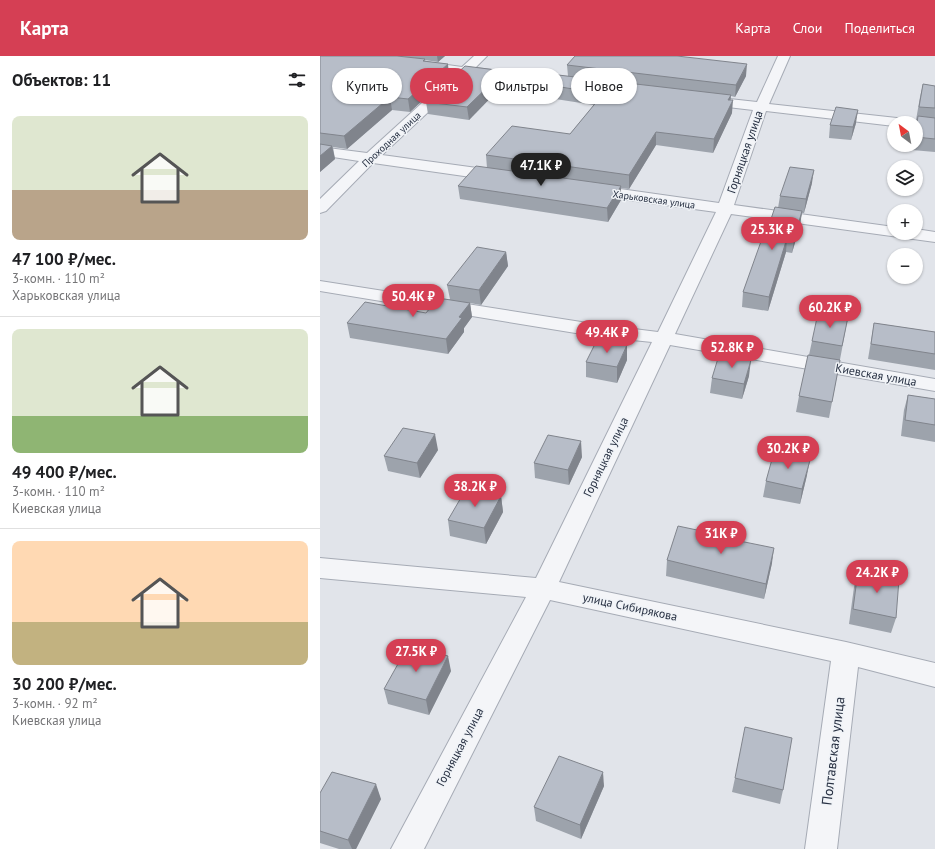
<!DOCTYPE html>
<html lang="ru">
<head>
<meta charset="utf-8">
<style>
  body { margin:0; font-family:"PT Sans",sans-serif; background:#f6f6f6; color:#202124; height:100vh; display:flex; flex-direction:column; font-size:15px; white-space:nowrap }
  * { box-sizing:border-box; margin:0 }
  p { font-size:13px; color:#757577 }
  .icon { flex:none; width:22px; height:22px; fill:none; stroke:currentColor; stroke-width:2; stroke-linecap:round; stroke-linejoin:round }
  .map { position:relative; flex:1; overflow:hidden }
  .drawer { display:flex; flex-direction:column; background:#fff; width:320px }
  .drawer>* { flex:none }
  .banner { position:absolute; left:12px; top:12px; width:380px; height:36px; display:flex; gap:8px }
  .needle { width:26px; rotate:328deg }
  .tools { position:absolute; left:567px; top:60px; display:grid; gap:8px }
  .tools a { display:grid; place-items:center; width:36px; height:36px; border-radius:50%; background:#fff; box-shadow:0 1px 3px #0004; font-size:20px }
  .price { position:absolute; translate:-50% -34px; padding:0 9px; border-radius:14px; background:#d53f54; color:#fff; font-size:13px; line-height:26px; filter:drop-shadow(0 1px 2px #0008) }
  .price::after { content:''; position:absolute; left:50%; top:24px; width:12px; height:9px; margin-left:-6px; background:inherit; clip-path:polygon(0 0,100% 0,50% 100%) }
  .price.active { background:#222; color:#fff }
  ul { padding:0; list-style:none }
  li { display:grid; align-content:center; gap:8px; height:212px; padding:0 12px }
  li+li { border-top:1px solid #e0e0e0 }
  li span { display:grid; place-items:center; height:124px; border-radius:8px; color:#555 }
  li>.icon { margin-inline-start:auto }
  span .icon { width:72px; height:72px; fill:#fffc; stroke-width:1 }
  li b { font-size:17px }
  h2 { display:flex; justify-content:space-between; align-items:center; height:48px; padding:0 12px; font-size:17px }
  .pill { padding:0 14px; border-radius:18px; background:#fff; box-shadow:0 1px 3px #0004; font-size:14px; line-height:36px }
  .pill.active { background:#d53f54; color:#fff }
  header { display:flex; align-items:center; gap:24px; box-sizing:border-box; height:56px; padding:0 20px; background:#d53f54; color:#fff }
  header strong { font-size:19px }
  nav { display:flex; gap:22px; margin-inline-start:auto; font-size:14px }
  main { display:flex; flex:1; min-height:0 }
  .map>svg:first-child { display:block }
</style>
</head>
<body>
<header>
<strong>Карта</strong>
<nav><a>Карта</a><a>Слои</a><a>Поделиться</a></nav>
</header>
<main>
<section class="drawer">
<h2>Объектов: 11<svg class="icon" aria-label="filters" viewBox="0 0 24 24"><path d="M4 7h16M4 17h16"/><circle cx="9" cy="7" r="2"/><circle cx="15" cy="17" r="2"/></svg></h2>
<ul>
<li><span style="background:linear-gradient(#dfe7d0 60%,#b9a48a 0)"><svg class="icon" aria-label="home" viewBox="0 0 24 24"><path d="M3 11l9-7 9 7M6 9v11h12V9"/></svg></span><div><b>47 100 ₽/мес.</b><p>3-комн. · 110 m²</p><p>Харьковская улица</p></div></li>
<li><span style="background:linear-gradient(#dfe7d0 70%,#8fb573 0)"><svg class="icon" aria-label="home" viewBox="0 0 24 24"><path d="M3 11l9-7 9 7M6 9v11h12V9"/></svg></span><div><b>49 400 ₽/мес.</b><p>3-комн. · 110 m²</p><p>Киевская улица</p></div></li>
<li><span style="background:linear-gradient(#ffd9b3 65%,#c2b280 0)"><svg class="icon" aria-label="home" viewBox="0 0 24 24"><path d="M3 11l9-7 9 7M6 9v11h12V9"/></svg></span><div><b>30 200 ₽/мес.</b><p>3-комн. · 92 m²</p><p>Киевская улица</p></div></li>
</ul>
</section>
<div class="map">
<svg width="615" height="793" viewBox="0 0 615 793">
  <rect width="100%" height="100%" fill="#e1e4ea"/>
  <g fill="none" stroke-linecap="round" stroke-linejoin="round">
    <defs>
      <g id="minor">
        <polygon points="154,0 167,0 155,12 263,25 269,29 263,33 148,19 62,99 179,115 184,117 187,120 184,123 179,125 53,107 6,155 0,157 0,143 39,105 0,99 0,91 47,97 135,17 94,12 92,9 94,6 98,5 142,11"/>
        <polygon points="458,0 470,0 449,48 586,63 591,64 593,67 574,67 574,70 446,55 414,149 574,171 574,177 596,177 596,173 615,176 615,186 411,158 355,278 615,323 615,335 350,289 239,526 526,586 615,607 615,631 538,611 517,793 485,793 511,605 230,544 104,793 71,793 206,541 0,522 0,502 216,522 332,286 274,280 0,235 0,225 274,268 338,276 396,156 272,139 267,137 264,134 267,131 272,129 399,147 433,54 382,48 377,47 375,44 377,41 382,40 437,46"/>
      </g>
    </defs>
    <!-- minor casing -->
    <use href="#minor" stroke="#a6abb5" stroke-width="2"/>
    <!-- minor -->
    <use href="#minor" fill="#f4f5f8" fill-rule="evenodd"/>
  </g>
  <!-- wall -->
  <g fill="#9da3ac">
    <polygon points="0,0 125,0 118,6 105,4 106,6 129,20 90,56 72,54 27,93 13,91 15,103 0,116"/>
    <polygon points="247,9 426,20 415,41 411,40 410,44 412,57 393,97 336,89 309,133 301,132 301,144 288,166 140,143 138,130 167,112 166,99 250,78 274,49 229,42 229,29 248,20"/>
    <polygon points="184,15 185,27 149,64 108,58 106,46"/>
    <polygon points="603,28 615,30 615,96 592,94 593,89 596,89 596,69 597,64 596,64 600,41"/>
    <polygon points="536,67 531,84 509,82 510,69"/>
    <polygon points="492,127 484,157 482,157 480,169 472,197 466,196 448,255 422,251 423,236 451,163 458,152 460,140"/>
    <polygon points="186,196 188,210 161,249 150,247 152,261 144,272 144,276 128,298 30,282 27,267 106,257 130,243 127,229"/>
    <polygon points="528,261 509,362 476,356 479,340 489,299 492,285"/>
    <polygon points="554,267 615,276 615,314 548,303"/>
    <polygon points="307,304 297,327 266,321 266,306"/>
    <polygon points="429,320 422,343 390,337 392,322"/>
    <polygon points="588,339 615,343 615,386 581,380 584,354"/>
    <polygon points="118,394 100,422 68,415 64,400"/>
    <polygon points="262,401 249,429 215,422 214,407"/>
    <polygon points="487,419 480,448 443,441 446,425"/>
    <polygon points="181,440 183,456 166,488 130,480 128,464"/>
    <polygon points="396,478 396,480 452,507 444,543 346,520 347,504"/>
    <polygon points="538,515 576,562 571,577 529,568 534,531"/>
    <polygon points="131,615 109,659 68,648 64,633"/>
    <polygon points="415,722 463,734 460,748 412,736"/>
    <polygon points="284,730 261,783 216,765 214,751"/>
    <polygon points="0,737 61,743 36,793 19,793 0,787"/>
  </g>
  <!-- shaded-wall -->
  <g fill="#80848c">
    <polygon points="117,0 125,0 118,6"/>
    <polygon points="128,8 129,20 90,56 88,43"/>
    <polygon points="427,8 426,20 415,41 416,29"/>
    <polygon points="184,15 185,27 149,64 147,51"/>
    <polygon points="411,39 410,50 413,44 412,57 393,97 394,83 408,44"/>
    <polygon points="70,41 72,54 27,93 24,80"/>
    <polygon points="538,54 536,67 531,84 533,71"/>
    <polygon points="336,76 336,89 309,133 309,119"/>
    <polygon points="12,90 15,103 0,116 0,100"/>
    <polygon points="494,114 492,127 484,157 486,143"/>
    <polygon points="301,130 301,144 288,166 287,152"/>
    <polygon points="482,155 480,169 472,197 474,183"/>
    <polygon points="467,182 466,196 448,255 449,241"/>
    <polygon points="186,196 188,210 161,249 159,234"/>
    <polygon points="150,247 152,261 144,272 144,276 128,298 126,283 139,261"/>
    <polygon points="307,289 307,304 297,327 297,311"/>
    <polygon points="431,304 429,320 422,343 424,328"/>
    <polygon points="115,378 118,394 100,422 97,407"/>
    <polygon points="261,385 262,401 249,429 248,414"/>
    <polygon points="490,404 487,419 480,448 482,433"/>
    <polygon points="181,440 183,456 166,488 164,472"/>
    <polygon points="454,492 452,507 444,543 446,528"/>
    <polygon points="128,600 131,615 109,659 106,644"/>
    <polygon points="283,716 284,730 261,783 260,769"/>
    <polygon points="56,728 61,743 36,793 32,793 28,784"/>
  </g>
  <!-- building -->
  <g fill="#b7bdc8" stroke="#80848c">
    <polygon points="0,0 77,0 105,3 103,5 128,8 88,43 70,41 24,80 0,77"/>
    <polygon points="255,0 357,0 427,8 416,29 247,9"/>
    <polygon points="145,10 184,15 147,51 106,46"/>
    <polygon points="238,19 411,39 408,44 413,44 394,83 336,76 309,119 166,99 192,70 250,78 283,38 229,29"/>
    <polygon points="603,28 615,30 615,52 599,51"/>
    <polygon points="516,51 538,54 533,71 510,69"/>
    <polygon points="598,60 615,62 615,83 596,81 596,73"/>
    <polygon points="0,88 12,90 0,100"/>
    <polygon points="156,110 301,130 287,152 138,130"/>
    <polygon points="470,111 494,114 486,143 460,140"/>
    <polygon points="455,151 482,155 474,183 467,182 449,241 423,236 449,163 451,163"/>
    <polygon points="157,191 186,196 159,234 127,229"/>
    <polygon points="118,242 150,247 139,261 142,262 126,283 27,267 45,246 106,257"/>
    <polygon points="498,257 528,261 522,290 492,285"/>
    <polygon points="554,267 615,276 615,298 551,288"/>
    <polygon points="277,284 307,289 297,311 266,306"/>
    <polygon points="399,299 431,304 424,328 392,322"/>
    <polygon points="488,299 520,304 512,346 479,340"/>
    <polygon points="588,339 615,343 615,369 585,364"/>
    <polygon points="83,372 115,378 97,407 64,400"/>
    <polygon points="228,379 261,385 248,414 214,407"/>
    <polygon points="454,396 490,404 482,433 446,425"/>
    <polygon points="146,433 181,440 164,472 128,464"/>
    <polygon points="358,470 396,478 395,480 454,492 446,528 347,504"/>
    <polygon points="538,515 579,523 576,562 533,553"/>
    <polygon points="88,590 128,600 106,644 64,633"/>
    <polygon points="425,671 472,682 463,734 415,722"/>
    <polygon points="239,700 283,716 260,769 214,751"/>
    <polygon points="12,716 56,728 28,784 0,775 0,737"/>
  </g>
  <g text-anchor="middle" stroke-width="3" stroke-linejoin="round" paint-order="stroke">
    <!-- far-street labels -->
    <g font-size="10" fill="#283143" stroke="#f0f3f7">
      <text transform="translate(71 83) rotate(-43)" y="4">Проходная улица</text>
      <text transform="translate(334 143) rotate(8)" y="4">Харьковская улица</text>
    </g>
    <!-- street labels -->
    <g font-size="12" fill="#283143" stroke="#f0f3f7">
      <text transform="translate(425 96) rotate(-71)" y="4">Горняцкая улица</text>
      <text transform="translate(556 319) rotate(10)" y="4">Киевская улица</text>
      <text transform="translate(286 401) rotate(-64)" y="4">Горняцкая улица</text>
      <text transform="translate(310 551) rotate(12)" y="4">улица Сибирякова</text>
      <text transform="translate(140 691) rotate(-62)" y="4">Горняцкая улица</text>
    </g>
    <!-- near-street labels -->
    <g font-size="14" fill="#283143" stroke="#f0f3f7">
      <text transform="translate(513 695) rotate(-83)" y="5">Полтавская улица</text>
    </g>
  </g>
</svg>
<div class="tools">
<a><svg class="needle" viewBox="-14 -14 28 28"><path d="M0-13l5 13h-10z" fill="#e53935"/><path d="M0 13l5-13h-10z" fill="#757577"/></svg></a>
<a><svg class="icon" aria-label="layers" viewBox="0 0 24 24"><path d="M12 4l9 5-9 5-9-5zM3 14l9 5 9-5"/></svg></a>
<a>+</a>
<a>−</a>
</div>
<b class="price active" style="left:221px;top:131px">47.1K ₽</b>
<b class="price" style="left:452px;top:195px">25.3K ₽</b>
<b class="price" style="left:93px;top:262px">50.4K ₽</b>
<b class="price" style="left:510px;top:273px">60.2K ₽</b>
<b class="price" style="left:287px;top:298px">49.4K ₽</b>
<b class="price" style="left:412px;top:313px">52.8K ₽</b>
<b class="price" style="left:468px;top:414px">30.2K ₽</b>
<b class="price" style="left:155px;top:452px">38.2K ₽</b>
<b class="price" style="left:401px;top:499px">31K ₽</b>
<b class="price" style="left:557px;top:538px">24.2K ₽</b>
<b class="price" style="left:96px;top:617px">27.5K ₽</b>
<div class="banner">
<a class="pill">Купить</a>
<a class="pill active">Снять</a>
<a class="pill">Фильтры</a>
<a class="pill">Новое</a>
</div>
</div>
</main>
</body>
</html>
